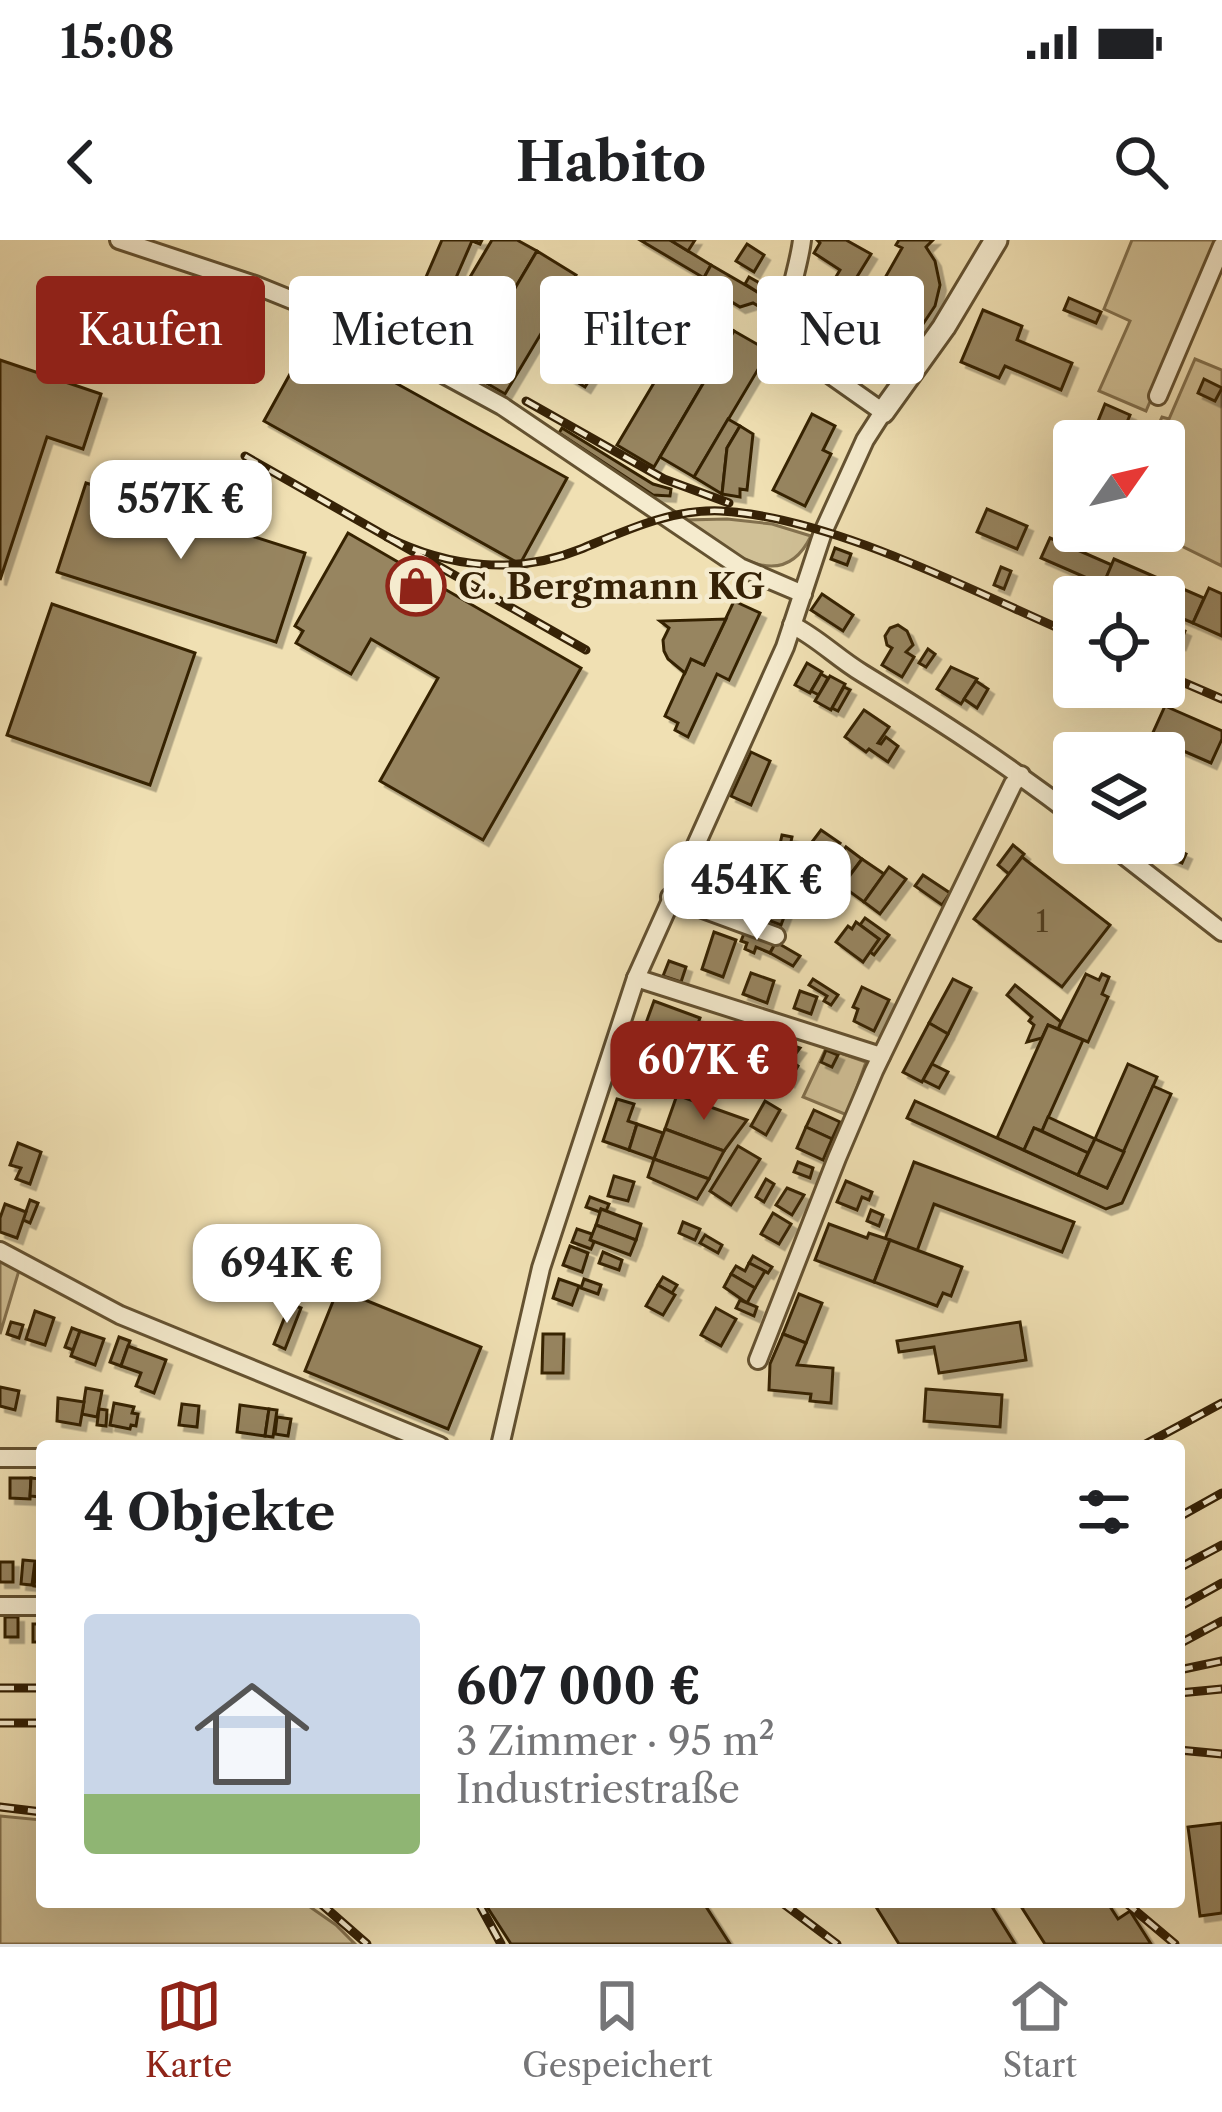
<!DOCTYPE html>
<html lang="de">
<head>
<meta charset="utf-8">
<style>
  body { margin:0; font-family:"Libre Caslon Text",serif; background:#f2f2f2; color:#202124; height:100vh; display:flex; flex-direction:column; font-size:45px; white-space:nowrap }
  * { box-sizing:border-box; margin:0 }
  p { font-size:39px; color:#757577 }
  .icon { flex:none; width:66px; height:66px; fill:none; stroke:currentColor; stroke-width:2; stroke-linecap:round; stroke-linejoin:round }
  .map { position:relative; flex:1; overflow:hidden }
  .side { position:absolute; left:36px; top:1200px; width:1149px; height:468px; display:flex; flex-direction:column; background:#fff; border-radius:12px; box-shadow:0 12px 48px #0002 }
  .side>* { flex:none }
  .guide { position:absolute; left:36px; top:36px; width:1152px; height:108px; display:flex; gap:24px }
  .needle { width:78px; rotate:56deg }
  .controls { position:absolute; left:1053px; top:180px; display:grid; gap:24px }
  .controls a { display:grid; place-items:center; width:132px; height:132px; border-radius:12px; background:#fff; box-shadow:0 12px 48px #0002; font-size:60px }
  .price { position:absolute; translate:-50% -102px; padding:0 27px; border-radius:24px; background:#fff; color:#222; font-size:39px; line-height:78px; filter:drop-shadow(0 3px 6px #0008) }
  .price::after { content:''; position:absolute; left:50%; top:72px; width:36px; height:27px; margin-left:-18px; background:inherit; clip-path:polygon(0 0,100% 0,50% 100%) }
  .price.on { background:#8f2418; color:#fff }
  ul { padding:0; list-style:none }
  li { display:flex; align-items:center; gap:36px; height:300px; padding:0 48px }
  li+li { border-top:3px solid #e0e0e0 }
  li span { display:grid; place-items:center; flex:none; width:336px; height:240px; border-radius:12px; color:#555 }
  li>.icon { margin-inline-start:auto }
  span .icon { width:144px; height:144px; fill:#fffc; stroke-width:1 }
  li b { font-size:51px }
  h2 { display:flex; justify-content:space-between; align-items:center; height:144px; padding:0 48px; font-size:51px }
  .chip { padding:0 42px; border-radius:12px; background:#fff; box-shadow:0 12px 48px #0002; font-size:42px; line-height:108px }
  .chip.on { background:#8f2418; color:#fff }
  .status { display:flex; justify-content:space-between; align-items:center; height:84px; padding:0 60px; background:#fff; direction:ltr }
  .status svg { height:33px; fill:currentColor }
  header { display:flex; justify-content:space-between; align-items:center; height:156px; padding:0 48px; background:#fff; font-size:54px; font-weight:700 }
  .dock { display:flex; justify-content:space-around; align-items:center; height:168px; border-top:3px solid #e0e0e0; background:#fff; font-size:33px; color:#757577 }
  .dock a { display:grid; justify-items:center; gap:6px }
  .dock .on { color:#8f2418 }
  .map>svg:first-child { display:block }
</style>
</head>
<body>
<div class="status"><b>15:08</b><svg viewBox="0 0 49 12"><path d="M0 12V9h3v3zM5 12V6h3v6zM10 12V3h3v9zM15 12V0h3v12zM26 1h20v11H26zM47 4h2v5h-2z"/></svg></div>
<header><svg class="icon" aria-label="back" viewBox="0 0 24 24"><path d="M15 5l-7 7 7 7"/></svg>Habito<svg class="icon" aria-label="search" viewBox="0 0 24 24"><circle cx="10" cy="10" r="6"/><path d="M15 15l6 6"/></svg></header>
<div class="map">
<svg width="1222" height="1704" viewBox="0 0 1222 1704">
  <defs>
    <filter id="shadow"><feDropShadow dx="5.5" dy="5.5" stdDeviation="0" flood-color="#0004"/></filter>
  </defs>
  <rect width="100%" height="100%" fill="#f0e0b3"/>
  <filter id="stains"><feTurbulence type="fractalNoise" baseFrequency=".00167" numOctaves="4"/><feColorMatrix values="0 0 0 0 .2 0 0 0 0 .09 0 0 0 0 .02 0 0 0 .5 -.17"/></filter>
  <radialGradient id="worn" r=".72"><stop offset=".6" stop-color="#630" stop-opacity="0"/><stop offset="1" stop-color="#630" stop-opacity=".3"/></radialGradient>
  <!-- green -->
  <g fill="#d0c096" stroke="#83714e" stroke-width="3">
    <polygon points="1132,0 1218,0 1146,171 1099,151 1130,81 1104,69"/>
    <polygon points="1195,119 1222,130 1222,326 1151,291 1164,291 1164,201 1144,201 1150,185 1157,188 1162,177 1169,179"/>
    <path d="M727,279L772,284L811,296C780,360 723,306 686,280Z"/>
    <polygon points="826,808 866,822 847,875 803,857"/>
    <polygon points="0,1018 20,1027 0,1094"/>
    <polygon points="0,1576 42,1580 42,1662 303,1662 336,1685 355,1704 0,1704"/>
  </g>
  <!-- building -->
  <g fill="#978560" stroke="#362206" stroke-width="3" filter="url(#shadow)">
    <polygon points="442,0 482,0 480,4 472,1 448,56 423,44"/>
    <polygon points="492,0 517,0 537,11 466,131 428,108"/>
    <polygon points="640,0 670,0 711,25 704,38"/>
    <polygon points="670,0 695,0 688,11"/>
    <polygon points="846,0 871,14 842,61 827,52 840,30 814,13 820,3 817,0"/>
    <polygon points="899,0 933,0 926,7 935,21 940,45 935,66 923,84 910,92 914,98 890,130 865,94 856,89 902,8 896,5"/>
    <polygon points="747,4 764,15 754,32 736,21"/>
    <polygon points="537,11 576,35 505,154 466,131"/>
    <polygon points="711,25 780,65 777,77 753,63 740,67 701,43"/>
    <polygon points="749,37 763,45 759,53 745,44"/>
    <polygon points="1069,58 1101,72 1096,83 1064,70"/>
    <polygon points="691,61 700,66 674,108 666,103"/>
    <polygon points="698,69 734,91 654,227 617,205"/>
    <polygon points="983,70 1022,86 1017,100 1072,123 1061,150 1005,126 999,138 961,122"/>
    <polygon points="734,91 769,111 694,237 660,217"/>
    <polygon points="311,96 567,238 520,324 264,181"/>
    <polygon points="563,96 605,121 598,132 556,107"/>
    <polygon points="555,114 592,136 585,147 549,125"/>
    <polygon points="0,120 101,154 83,209 47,197 0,340"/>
    <polygon points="1204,139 1222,148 1215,161 1198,153"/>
    <polygon points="1105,164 1130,175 1119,201 1090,201"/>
    <polygon points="812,174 835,186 823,210 831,214 805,266 773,250"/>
    <polygon points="728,179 740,186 727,208 722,254 694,237"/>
    <polygon points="740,186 753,194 747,250 740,249 740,257 722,254 727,208"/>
    <polygon points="1161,186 1173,191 1168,205 1164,201 1155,200"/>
    <polygon points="562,188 653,244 671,249 670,256 653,255 559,193"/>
    <polygon points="1074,238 1074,271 1062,266"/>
    <polygon points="86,243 305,313 276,402 57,332"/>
    <polygon points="987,269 1027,286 1017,309 977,292"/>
    <polygon points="348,293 581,428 483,600 380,541 438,438 371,399 351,434 296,403 303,391 295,386"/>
    <polygon points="1050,298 1112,325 1103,345 1041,318"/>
    <polygon points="835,308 851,314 847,325 831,319"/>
    <polygon points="1114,319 1204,358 1193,383 1164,371 1164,357 1132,357 1103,345"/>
    <polygon points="1001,327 1011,331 1004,349 994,345"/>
    <polygon points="1077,346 1097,354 1095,357 1072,358"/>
    <polygon points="1209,348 1222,354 1222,396 1193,383"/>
    <polygon points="822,354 853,375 843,391 811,370"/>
    <polygon points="734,361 760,373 729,440 717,434 688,497 675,490 678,483 665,476 691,419 704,425"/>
    <polygon points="52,364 195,413 150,545 7,495"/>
    <polygon points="726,379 704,425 691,419 685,433 668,419 664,411 663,400 669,388 660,381"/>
    <polygon points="1164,382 1185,391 1180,404 1164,397"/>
    <polygon points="898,385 907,391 913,405 906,412 914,417 902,437 882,425 892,408 887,405 885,396 890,388"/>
    <polygon points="928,409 935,414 926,427 919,423"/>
    <polygon points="807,423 822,432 810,453 795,445"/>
    <polygon points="951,427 977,439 961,464 937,449"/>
    <polygon points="821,434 828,438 819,455 811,451"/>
    <polygon points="830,436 845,444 831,470 815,461"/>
    <polygon points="976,441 988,449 977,468 964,459"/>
    <polygon points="844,447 850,450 838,471 832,468"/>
    <polygon points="1165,466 1222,491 1222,499 1211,523 1151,497"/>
    <polygon points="864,470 889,487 878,503 881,504 886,497 898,506 888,522 869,509 866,512 845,497"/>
    <polygon points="751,512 770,521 751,565 731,556"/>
    <polygon points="821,590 840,603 822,628 803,614"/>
    <polygon points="782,595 792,597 787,620 777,618"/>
    <polygon points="1164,604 1186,614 1182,623 1160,614"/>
    <polygon points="1013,605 1024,614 1009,634 998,625"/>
    <polygon points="846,607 862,619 837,652 830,647 837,638 822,628 828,620 834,624"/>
    <polygon points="766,613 776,616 771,633 761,630"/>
    <polygon points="1022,617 1110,685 1062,747 974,679"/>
    <polygon points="862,619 884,634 864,662 842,646"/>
    <polygon points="734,624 758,632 751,652 728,644"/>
    <polygon points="889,627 906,639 880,674 864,662"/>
    <polygon points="923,635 950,653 942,665 915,646"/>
    <polygon points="728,644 751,652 745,671 721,664"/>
    <polygon points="760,652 768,656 766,661 787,669 781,685 752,674"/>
    <polygon points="865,678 889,695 874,715 870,712 879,699 860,685"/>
    <polygon points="856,682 879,699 863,722 836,702 848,686 852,689"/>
    <polygon points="745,691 776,702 770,713 756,707 754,713 745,709 747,703 741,701"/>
    <polygon points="714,692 736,700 723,737 702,729"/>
    <polygon points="776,702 800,716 793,726 770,713"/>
    <polygon points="669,721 686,727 681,742 663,736"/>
    <polygon points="751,733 774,741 767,763 743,754"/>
    <polygon points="1086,734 1099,740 1102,734 1109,737 1102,754 1108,757 1088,802 1058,789"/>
    <polygon points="813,739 838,755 831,765 824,761 827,756 809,745"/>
    <polygon points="953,739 971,748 948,794 929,783"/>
    <polygon points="1015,745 1061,782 1058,789 1048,785 1042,798 1027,802 1034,785 1029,781 1032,777 1007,755"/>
    <polygon points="862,747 889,760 874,791 854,781 858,769 853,767"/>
    <polygon points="800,751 817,757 811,774 794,768"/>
    <polygon points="654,761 700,778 693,797 708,802 688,859 671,852 682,821 638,805"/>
    <polygon points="929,783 948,794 922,842 903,832"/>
    <polygon points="1048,785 1083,800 1042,891 1034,888 1024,910 997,898"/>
    <polygon points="785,803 800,808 791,820 781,816"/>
    <polygon points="763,804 783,810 777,828 757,822"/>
    <polygon points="705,810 737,821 731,835 700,824"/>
    <polygon points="826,810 838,815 832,827 821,822"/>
    <polygon points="792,822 798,826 789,841 781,835"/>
    <polygon points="932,824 948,832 939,848 923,840"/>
    <polygon points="1128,824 1157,837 1124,912 1095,899"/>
    <polygon points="625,834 638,838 633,850 621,845"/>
    <polygon points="1153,846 1171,854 1122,963 1106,969 907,878 915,861 1107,948"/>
    <polygon points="677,855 688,859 747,880 724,911 665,889"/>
    <polygon points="617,859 634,864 628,881 637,884 629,910 603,901"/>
    <polygon points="765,861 780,870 766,895 751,886"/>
    <polygon points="814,870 840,882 832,899 806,887"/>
    <polygon points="1048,877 1095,899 1088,913 1042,891"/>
    <polygon points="637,884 663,893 654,919 629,910"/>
    <polygon points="806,887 832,899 823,920 797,908"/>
    <polygon points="1034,888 1088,913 1078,935 1024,910"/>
    <polygon points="665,889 724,911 709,939 654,919"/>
    <polygon points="1095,899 1124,912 1107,948 1078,935"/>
    <polygon points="18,903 41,912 30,944 16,939 21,928 10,925"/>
    <polygon points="738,906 760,919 731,965 710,951"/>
    <polygon points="654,919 709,939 697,959 648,937"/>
    <polygon points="798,922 813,928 810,938 794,932"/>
    <polygon points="914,922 1074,982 1062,1012 934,964 917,1011 885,999"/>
    <polygon points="614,936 634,942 628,961 608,956"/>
    <polygon points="766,939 774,944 764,962 756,957"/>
    <polygon points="846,941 872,952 869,960 862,957 857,970 837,962"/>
    <polygon points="787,948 804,955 792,975 776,965"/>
    <polygon points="590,957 609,964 606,971 601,969 600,972 586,967"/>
    <polygon points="30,960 38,963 30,983 23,980"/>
    <polygon points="5,964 26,972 17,998 0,992 0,978"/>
    <polygon points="601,969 641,984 636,1000 596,985"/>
    <polygon points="871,970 883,975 879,986 867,981"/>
    <polygon points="773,973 791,984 779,1004 761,994"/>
    <polygon points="683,982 700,989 695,1000 679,993"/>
    <polygon points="829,984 867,998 869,993 890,1000 874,1042 815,1020"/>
    <polygon points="596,985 636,1000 630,1015 590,1000"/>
    <polygon points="577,989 592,994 590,1000 594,1002 591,1009 572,1002"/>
    <polygon points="705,995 722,1005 718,1013 700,1003"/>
    <polygon points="890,1000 962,1027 951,1056 943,1053 937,1066 874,1042"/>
    <polygon points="570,1006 588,1013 582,1032 563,1025"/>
    <polygon points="603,1012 622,1020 619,1030 599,1023"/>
    <polygon points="753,1016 772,1027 768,1033 749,1023"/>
    <polygon points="749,1023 765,1031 755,1048 731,1034 736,1026 745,1031"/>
    <polygon points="731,1034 755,1048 747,1063 724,1047"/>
    <polygon points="663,1037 677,1045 672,1053 658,1045"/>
    <polygon points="559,1039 579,1046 572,1065 553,1058"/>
    <polygon points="584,1039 601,1045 598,1054 581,1048"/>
    <polygon points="658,1045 675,1055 663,1075 646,1066"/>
    <polygon points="338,1049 481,1107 448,1189 305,1131"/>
    <polygon points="799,1054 822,1063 806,1103 783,1094"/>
    <polygon points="740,1060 757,1067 754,1076 736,1068"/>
    <polygon points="290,1064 301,1068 285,1109 274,1104"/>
    <polygon points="716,1068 736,1079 721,1106 701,1095"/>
    <polygon points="35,1071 54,1078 45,1105 26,1099"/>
    <polygon points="11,1082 23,1085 19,1098 7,1094"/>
    <polygon points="1020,1082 1026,1120 939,1133 934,1107 899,1112 897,1101"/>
    <polygon points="72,1088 80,1091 73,1110 65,1107"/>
    <polygon points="80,1091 104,1099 95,1125 71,1116"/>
    <polygon points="543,1094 564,1094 563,1133 542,1133"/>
    <polygon points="783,1094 806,1103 797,1125 833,1128 831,1163 810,1161 811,1154 769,1150 770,1124"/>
    <polygon points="119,1097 130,1101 121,1126 110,1122"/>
    <polygon points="128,1106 166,1120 154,1153 136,1146 141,1133 121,1126"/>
    <polygon points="0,1147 19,1151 15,1170 0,1166"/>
    <polygon points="86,1148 102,1151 97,1177 82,1174"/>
    <polygon points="926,1149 1002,1155 1000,1187 924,1181"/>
    <polygon points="58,1158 84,1162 80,1185 57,1181"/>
    <polygon points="114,1163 134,1167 132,1173 138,1174 136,1186 131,1185 130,1189 110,1185"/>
    <polygon points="182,1164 199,1166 197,1187 179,1185"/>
    <polygon points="240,1165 269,1169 265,1196 237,1192"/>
    <polygon points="99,1169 107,1170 106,1186 97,1185"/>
    <polygon points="269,1169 277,1170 273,1197 265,1196"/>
    <polygon points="277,1177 291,1179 288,1196 275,1194"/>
    <polygon points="10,1238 31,1238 30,1259 10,1258"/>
    <polygon points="31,1238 41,1239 40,1257 30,1256"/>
    <polygon points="38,1316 42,1317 42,1347 34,1346"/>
    <polygon points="23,1320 35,1321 32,1345 21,1344"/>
    <rect x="0" y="1322" width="13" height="20"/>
    <rect x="5" y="1377" width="13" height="20"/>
    <rect x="33" y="1384" width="9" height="18"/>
    <polygon points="1222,1583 1222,1673 1200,1676 1188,1587"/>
    <polygon points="484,1662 703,1662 730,1704 511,1704"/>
    <polygon points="873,1662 989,1662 1015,1704 899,1704"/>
    <polygon points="1032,1662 1107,1662 1118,1679 1130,1671 1151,1704 1045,1704 1022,1668"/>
  </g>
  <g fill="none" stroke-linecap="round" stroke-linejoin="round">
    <defs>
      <g id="minor">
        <polyline points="119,0 255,45 307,66 421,122 502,166 740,327 803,354"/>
        <polyline points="1158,156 1222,6"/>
        <path d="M792,385C818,398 837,418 862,433C937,479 1004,522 1074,576"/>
        <polyline points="1108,603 1222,692"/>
        <polyline points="670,657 776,696"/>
        <polyline points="636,738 881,816"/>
        <polyline points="0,1011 120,1075 440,1206"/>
        <polyline points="758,1120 837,918 874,831 1013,544 1021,535"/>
        <path d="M500,1206L541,1028L636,738L785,407L823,292L865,200L883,172L795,110C777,75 798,36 802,0"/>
        <polyline points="0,1218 42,1218"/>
        <polyline points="0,1366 42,1366"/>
      </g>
      <polyline id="tertiary" points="883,172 944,87 996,0"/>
    </defs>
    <!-- minor casing -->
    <use href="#minor" stroke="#645231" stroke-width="22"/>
    <!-- tertiary casing -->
    <use href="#tertiary" stroke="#645231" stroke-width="27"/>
    <!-- minor -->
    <use href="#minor" stroke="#f5ebce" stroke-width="16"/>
    <!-- tertiary -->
    <use href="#tertiary" stroke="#f5ebce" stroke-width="21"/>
    <defs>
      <g id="rail">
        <polyline points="526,161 664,239 729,263"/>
        <polyline points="245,216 586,410"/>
        <path d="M387,297C449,328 517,335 581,309C627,290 671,269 721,271C832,277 972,351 1074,395"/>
        <polyline points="1164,434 1222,459"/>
        <polyline points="1142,1206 1222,1163"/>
        <polyline points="1179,1277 1222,1253"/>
        <polyline points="1179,1328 1222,1305"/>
        <polyline points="1179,1367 1222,1343"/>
        <polyline points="1179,1404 1222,1381"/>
        <polyline points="1179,1430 1222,1421"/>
        <polyline points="0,1448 42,1448"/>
        <polyline points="1179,1453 1222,1449"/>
        <polyline points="0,1483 42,1483"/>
        <polyline points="1179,1510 1222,1514"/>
        <polyline points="0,1567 42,1572"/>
        <polyline points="319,1662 367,1704"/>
        <polyline points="478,1662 501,1704"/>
        <polyline points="781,1662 837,1704"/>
        <polyline points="1125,1662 1175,1704"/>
      </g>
    </defs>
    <!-- rail casing -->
    <use href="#rail" stroke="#362206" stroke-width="9"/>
    <!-- rail -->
    <use href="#rail" stroke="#f5ebce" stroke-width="4.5" stroke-dasharray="14" stroke-linecap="butt"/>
  </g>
  <!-- icons -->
  <defs>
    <symbol id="shop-ring" viewBox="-11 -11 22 22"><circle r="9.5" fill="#f5ebce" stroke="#8f2418" stroke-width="1.5"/><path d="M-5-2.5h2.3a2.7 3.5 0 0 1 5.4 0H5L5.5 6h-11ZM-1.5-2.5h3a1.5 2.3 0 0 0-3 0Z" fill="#8f2418"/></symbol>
  </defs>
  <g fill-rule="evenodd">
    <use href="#shop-ring" x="383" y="313" width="66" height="66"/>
  </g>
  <g text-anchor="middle" stroke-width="9" stroke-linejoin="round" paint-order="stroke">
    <!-- number labels -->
    <g font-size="30" fill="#4e3b1c">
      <text x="1042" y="692">1</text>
    </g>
    <!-- poi labels -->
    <g font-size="36" font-weight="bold" fill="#362206" stroke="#f5ebce" text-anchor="start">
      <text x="458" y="359">C. Bergmann KG</text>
    </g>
  </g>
  <rect width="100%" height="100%" filter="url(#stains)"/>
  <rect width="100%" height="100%" fill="url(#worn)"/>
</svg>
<div class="controls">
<a><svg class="needle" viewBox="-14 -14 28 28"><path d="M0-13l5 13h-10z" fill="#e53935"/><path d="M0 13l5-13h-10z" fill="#757577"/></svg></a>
<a><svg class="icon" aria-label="locate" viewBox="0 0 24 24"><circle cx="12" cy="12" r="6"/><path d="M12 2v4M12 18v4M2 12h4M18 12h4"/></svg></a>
<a><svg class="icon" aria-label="layers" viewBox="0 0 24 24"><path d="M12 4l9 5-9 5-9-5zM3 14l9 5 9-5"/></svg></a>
</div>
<b class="price" style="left:181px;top:322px">557K €</b>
<b class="price" style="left:757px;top:703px">454K €</b>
<b class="price on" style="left:704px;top:883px">607K €</b>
<b class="price" style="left:287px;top:1086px">694K €</b>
<div class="guide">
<a class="chip on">Kaufen</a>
<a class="chip">Mieten</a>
<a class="chip">Filter</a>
<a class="chip">Neu</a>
</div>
<section class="side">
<h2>4 Objekte<svg class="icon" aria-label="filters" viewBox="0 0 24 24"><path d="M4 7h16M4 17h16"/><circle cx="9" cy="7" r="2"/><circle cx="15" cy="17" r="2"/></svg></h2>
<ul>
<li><span style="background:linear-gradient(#c9d6e8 75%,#8fb573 0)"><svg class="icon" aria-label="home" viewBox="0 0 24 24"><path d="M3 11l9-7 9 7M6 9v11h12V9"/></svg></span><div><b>607 000 €</b><p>3 Zimmer · 95 m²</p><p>Industriestraße</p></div></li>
</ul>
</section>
</div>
<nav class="dock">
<a class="on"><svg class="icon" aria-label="map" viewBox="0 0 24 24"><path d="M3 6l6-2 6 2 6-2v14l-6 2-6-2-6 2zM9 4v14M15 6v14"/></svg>Karte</a>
<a><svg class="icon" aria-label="saved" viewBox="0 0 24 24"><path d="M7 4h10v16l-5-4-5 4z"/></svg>Gespeichert</a>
<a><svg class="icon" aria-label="home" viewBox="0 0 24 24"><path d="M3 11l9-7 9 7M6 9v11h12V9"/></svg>Start</a>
</nav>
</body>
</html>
